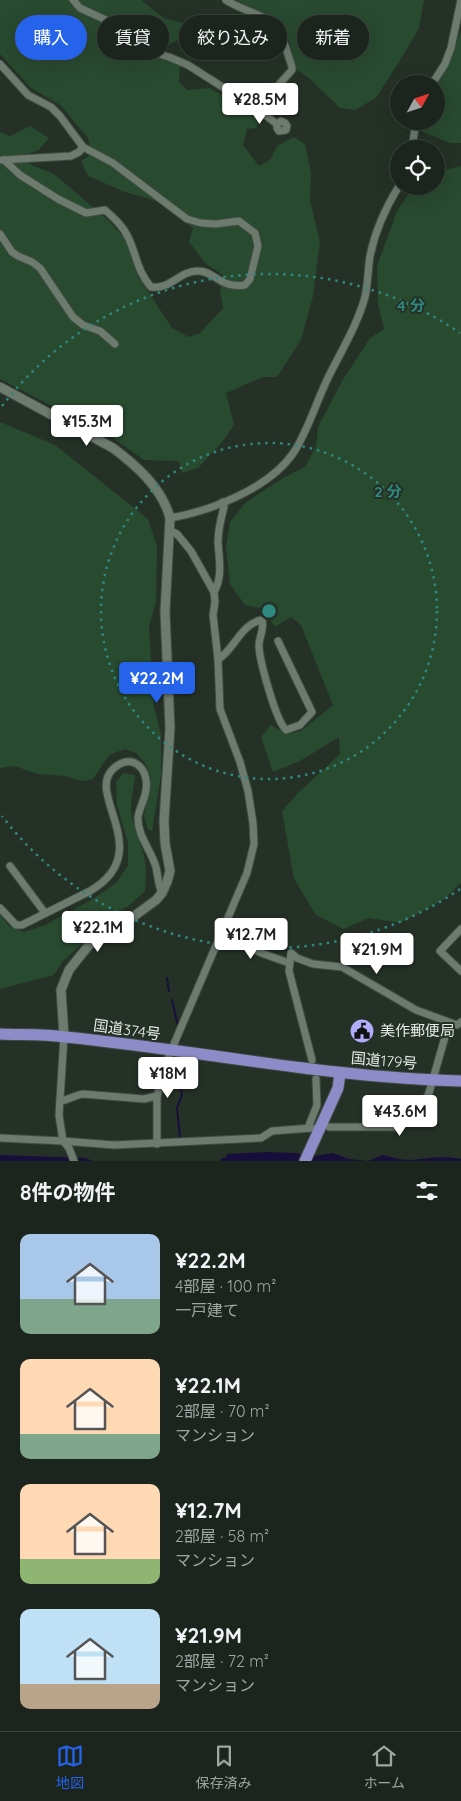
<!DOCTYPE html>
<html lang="ja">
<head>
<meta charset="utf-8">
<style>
  body { margin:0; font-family:Quicksand,"Noto Sans JP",sans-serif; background:#252d26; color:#f1f3f6; height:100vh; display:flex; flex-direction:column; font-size:19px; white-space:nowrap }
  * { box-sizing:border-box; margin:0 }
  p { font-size:16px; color:#a0a5a4 }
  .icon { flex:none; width:28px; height:28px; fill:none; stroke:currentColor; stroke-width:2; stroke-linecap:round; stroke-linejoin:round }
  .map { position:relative; height:1161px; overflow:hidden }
  .sheet { display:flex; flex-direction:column; background:#1c251d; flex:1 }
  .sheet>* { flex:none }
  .top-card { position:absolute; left:15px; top:15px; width:431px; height:45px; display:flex; gap:10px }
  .needle { width:32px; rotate:50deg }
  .fabs { position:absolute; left:390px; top:75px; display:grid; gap:10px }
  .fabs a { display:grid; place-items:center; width:55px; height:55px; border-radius:50%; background:#1c251d; box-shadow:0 5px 20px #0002,0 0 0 1px #3a423b; font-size:25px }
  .price { position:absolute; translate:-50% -42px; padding:0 11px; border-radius:5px; background:#fff; color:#222; font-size:16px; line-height:32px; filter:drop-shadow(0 1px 2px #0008) }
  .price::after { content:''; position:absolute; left:50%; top:30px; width:15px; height:11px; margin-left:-8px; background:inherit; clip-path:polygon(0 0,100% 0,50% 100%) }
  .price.current { background:#2563eb; color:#fff }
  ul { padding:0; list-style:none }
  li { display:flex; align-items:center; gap:15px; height:125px; padding:0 20px }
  li span { display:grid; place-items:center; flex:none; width:140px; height:100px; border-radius:10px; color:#555 }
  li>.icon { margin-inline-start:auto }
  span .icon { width:60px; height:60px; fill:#fffc; stroke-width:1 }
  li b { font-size:21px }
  h2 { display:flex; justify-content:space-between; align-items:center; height:60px; padding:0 20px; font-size:21px }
  .tag { padding:0 18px; border-radius:22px; background:#1c251d; box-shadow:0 5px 20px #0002,0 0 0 1px #3a423b; font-size:18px; line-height:45px }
  .tag.current { background:#2563eb; color:#fff }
  .tabs { display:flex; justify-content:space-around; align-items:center; height:70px; border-top:1px solid #3a423b; background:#1c251d; font-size:14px; color:#a0a5a4 }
  .tabs a { display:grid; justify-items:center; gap:2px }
  .tabs .current { color:#2563eb }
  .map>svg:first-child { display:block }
</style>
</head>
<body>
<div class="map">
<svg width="461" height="1161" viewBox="0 0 461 1161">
  <rect width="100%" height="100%" fill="#253127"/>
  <!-- green -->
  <g fill="#284a2f">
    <polygon points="0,0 141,0 164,18 184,23 186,37 150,53 180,65 179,82 187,90 209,88 252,112 259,120 256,128 247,129 243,145 259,166 270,160 277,146 294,137 305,144 311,173 310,200 320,242 313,296 301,340 277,377 263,377 226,393 234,425 223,441 198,468 182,473 179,461 144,460 110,436 0,379 0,132 10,136 30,126 49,138 39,150 30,153 29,164 54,174 110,222 125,239 139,278 172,328 189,337 200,333 223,308 220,290 223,275 206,264 189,242 193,228 160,202 125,192 88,176 81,161 92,154 88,138 60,105 31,88 0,54"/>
    <polygon points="236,0 424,0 419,28 402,57 376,98 355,110 340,108 310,79 296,69 287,34 273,16 249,10"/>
    <polygon points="461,29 461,143 450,143 423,132 422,121 436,121 436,87 453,55"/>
    <polygon points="461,166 461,883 443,900 400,923 369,918 343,929 316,915 294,879 282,811 298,793 340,754 339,737 300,761 273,772 261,737 271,725 286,734 301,731 333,705 301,625 291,617 275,627 261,608 245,605 230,584 226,548 230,522 245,503 283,478 305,467 316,446 318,427 342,381 370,338 384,329 378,304 377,266 397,211 414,186 436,186 436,172"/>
    <polygon points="0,422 55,445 148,519 157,546 156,602 149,626 154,707 161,734 161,775 152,831 148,829 144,816 151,779 145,763 136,753 125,749 109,755 93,779 82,781 65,776 37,774 15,766 0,768"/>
    <path d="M123,773L135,775C134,790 129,804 132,818C135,831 141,843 144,856C147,867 146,879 145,891L131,904L110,918L62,962L54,975L0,989V914L9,926L24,932L45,925L93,899L117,882L128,865V843L117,805L116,782Z"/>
  </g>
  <!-- water -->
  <g fill="#170f3b">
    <path d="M266,1152L295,1153L314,1156L333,1153L349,1159L368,1161L383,1155C391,1157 400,1160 410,1160C428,1159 442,1155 461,1159V1161H221V1158H225L228,1154Z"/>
    <polygon points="0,1155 85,1158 93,1161 0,1161"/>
  </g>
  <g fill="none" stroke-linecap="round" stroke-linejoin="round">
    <!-- stream -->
    <g stroke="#170f3b" stroke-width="2">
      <polyline points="167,978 169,991"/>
      <polyline points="172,1000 178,1026"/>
      <polyline points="180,1038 181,1040"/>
      <polyline points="178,1062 178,1075 182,1095 177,1108 180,1137"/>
    </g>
    <defs>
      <g id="minor">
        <polyline points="73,0 80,8 108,21 135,47 169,57 188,65 257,109 277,124 277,128 279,131 286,130 287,126 285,123 281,121 277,124"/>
        <path d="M226,0C242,11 271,16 280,30L292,67V70L257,109"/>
        <path d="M0,64L28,95L51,107L60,116L83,147L113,163L187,219L201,223L216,224L239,221L255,233L258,246L250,279L245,285C220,289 215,271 198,271C181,270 170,290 151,287C137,271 137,256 128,237C123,226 114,218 105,210L86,213L58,199L20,175L4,160"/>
        <polyline points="432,84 445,64 451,48 461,0"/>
        <polyline points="412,149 416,121"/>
        <polyline points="2,160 71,156 79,152 83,147"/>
        <polyline points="0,234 12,252 18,256 32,262 40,268 73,317 83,325 100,331 115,344"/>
        <path d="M170,518C211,511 270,488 294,452C308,430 316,403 327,380C340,353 357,326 365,297C368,283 368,269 370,256C375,231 386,207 399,186"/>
        <path d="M214,592C223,577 219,559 218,542C218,530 221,518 224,507L223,502"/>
        <path d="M218,659C233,652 241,623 262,620C265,630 258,638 259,647C260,662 276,721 286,730L300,725L312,712L278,641"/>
        <polyline points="10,866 45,913"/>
        <path d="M0,908L16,925H22L90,891C157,852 85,795 113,769C133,750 152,771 145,795C143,802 139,810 138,817C137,835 151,850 156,867C158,876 158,884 162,893"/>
        <polyline points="461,929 440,951 461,971"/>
        <polyline points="221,935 264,954 289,963"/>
        <polyline points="312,1060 289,971 291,953 297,958 313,964 342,967 416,1010 457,1025 461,1022"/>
        <path d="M60,1101C69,1100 75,1095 83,1094L144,1099L157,1096"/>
        <polyline points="329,1127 396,1127 422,1106 429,1093 449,1023"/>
        <polyline points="308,1128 317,1105 316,1079"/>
        <polyline points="0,1138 63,1141 59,1115 64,1036"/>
        <polyline points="157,1144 157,1096 168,1058 247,873 254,844 253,823 248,791 240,762 220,709 218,659 213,615 215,602 214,592 191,551 177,534 169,530"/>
        <polyline points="74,1161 69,1148 63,1141 114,1145 261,1138 272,1131 312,1128"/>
      </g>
      <path id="tertiary" d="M0,387L113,448C137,466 162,488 170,518L165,612L170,728L164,821L165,843L170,871L167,882L162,893L156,900L129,920L89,945L69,970L61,990L64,1036"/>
      <g id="trunk">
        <path d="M0,1034C21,1035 43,1034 65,1037C197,1050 328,1078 461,1081"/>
        <polyline points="305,1161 338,1088 340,1073"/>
      </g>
    </defs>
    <!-- minor casing -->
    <use href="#minor" stroke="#414b43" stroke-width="9"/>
    <!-- tertiary casing -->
    <use href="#tertiary" stroke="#414b43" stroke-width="11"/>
    <!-- trunk casing -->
    <use href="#trunk" stroke="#414b43" stroke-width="13"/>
    <!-- minor -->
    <use href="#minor" stroke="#6d7b6f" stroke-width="7"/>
    <!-- tertiary -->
    <use href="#tertiary" stroke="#6d7b6f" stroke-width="9"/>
    <!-- trunk -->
    <use href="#trunk" stroke="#8d8cc8" stroke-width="11"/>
  </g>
  <!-- distance rings -->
  <g fill="none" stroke="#2f8880" stroke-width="2.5" stroke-dasharray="2.5 5">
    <circle cx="269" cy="611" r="168"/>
    <path d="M460 889A337 337 0 0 1 2 816M2 406A337 337 0 0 1 460 333"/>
  </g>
  <!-- icons -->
  <defs>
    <symbol id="civic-disc" viewBox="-11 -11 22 22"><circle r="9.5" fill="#b1adfa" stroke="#253127"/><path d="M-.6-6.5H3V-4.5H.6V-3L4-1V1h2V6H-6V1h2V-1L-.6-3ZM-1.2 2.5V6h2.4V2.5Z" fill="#111"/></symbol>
  </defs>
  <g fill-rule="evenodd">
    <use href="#civic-disc" x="348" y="1017" width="28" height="28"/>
  </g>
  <g text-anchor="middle" stroke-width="4" stroke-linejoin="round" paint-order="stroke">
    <!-- street labels -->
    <g font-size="15" fill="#e3ebe4" stroke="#253127">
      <text transform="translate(127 1030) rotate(8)" y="5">国道374号</text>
      <text transform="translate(384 1061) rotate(5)" y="5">国道179号</text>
    </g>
    <!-- poi labels -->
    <g font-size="15" fill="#e3ebe4" stroke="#253127" text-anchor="start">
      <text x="380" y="1036">美作郵便局</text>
    </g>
  </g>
  <circle cx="269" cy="611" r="8" fill="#2f8880" stroke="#253127" stroke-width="2.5"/>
  <g font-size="15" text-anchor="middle" font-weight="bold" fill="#2f8880" stroke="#253127" stroke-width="4" stroke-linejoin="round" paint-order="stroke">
    <text x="411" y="311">4 分</text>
    <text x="388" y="497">2 分</text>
  </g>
</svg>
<div class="fabs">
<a><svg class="needle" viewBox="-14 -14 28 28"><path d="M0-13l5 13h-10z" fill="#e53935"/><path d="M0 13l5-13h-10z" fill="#a0a5a4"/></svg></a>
<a><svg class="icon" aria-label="locate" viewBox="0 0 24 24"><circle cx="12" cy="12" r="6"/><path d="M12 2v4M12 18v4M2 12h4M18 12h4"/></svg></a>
</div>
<b class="price" style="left:260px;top:125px">¥28.5M</b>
<b class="price" style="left:87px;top:447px">¥15.3M</b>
<b class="price current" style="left:157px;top:704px">¥22.2M</b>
<b class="price" style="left:98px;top:953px">¥22.1M</b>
<b class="price" style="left:251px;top:960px">¥12.7M</b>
<b class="price" style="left:377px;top:975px">¥21.9M</b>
<b class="price" style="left:168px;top:1099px">¥18M</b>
<b class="price" style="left:400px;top:1137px">¥43.6M</b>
<div class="top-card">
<a class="tag current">購入</a>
<a class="tag">賃貸</a>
<a class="tag">絞り込み</a>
<a class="tag">新着</a>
</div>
</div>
<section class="sheet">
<h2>8件の物件<svg class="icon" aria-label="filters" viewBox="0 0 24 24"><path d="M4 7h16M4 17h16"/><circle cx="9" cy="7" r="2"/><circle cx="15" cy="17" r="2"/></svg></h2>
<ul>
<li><span style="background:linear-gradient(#a9c7e8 65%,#7fa58c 0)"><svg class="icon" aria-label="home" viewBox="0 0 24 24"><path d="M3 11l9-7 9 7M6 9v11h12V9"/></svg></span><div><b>¥22.2M</b><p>4部屋 · 100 m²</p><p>一戸建て</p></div></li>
<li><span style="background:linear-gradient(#ffd9b3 75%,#7fa58c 0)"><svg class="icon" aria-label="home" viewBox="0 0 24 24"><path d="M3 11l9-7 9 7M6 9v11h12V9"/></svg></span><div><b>¥22.1M</b><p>2部屋 · 70 m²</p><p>マンション</p></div></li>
<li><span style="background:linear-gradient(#ffd9b3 75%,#8fb573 0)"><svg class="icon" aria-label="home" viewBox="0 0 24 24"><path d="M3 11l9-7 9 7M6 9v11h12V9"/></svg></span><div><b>¥12.7M</b><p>2部屋 · 58 m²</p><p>マンション</p></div></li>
<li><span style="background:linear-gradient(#bfe0f5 75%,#b9a48a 0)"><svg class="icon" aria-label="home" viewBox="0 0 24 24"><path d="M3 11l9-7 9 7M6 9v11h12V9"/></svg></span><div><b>¥21.9M</b><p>2部屋 · 72 m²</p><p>マンション</p></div></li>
</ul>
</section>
<nav class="tabs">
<a class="current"><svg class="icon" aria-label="map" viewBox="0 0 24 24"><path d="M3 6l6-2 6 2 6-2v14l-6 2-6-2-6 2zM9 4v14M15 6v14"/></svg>地図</a>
<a><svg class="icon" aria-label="saved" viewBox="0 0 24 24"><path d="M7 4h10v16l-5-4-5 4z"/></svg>保存済み</a>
<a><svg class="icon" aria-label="home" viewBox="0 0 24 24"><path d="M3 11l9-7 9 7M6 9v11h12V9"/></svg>ホーム</a>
</nav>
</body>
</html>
